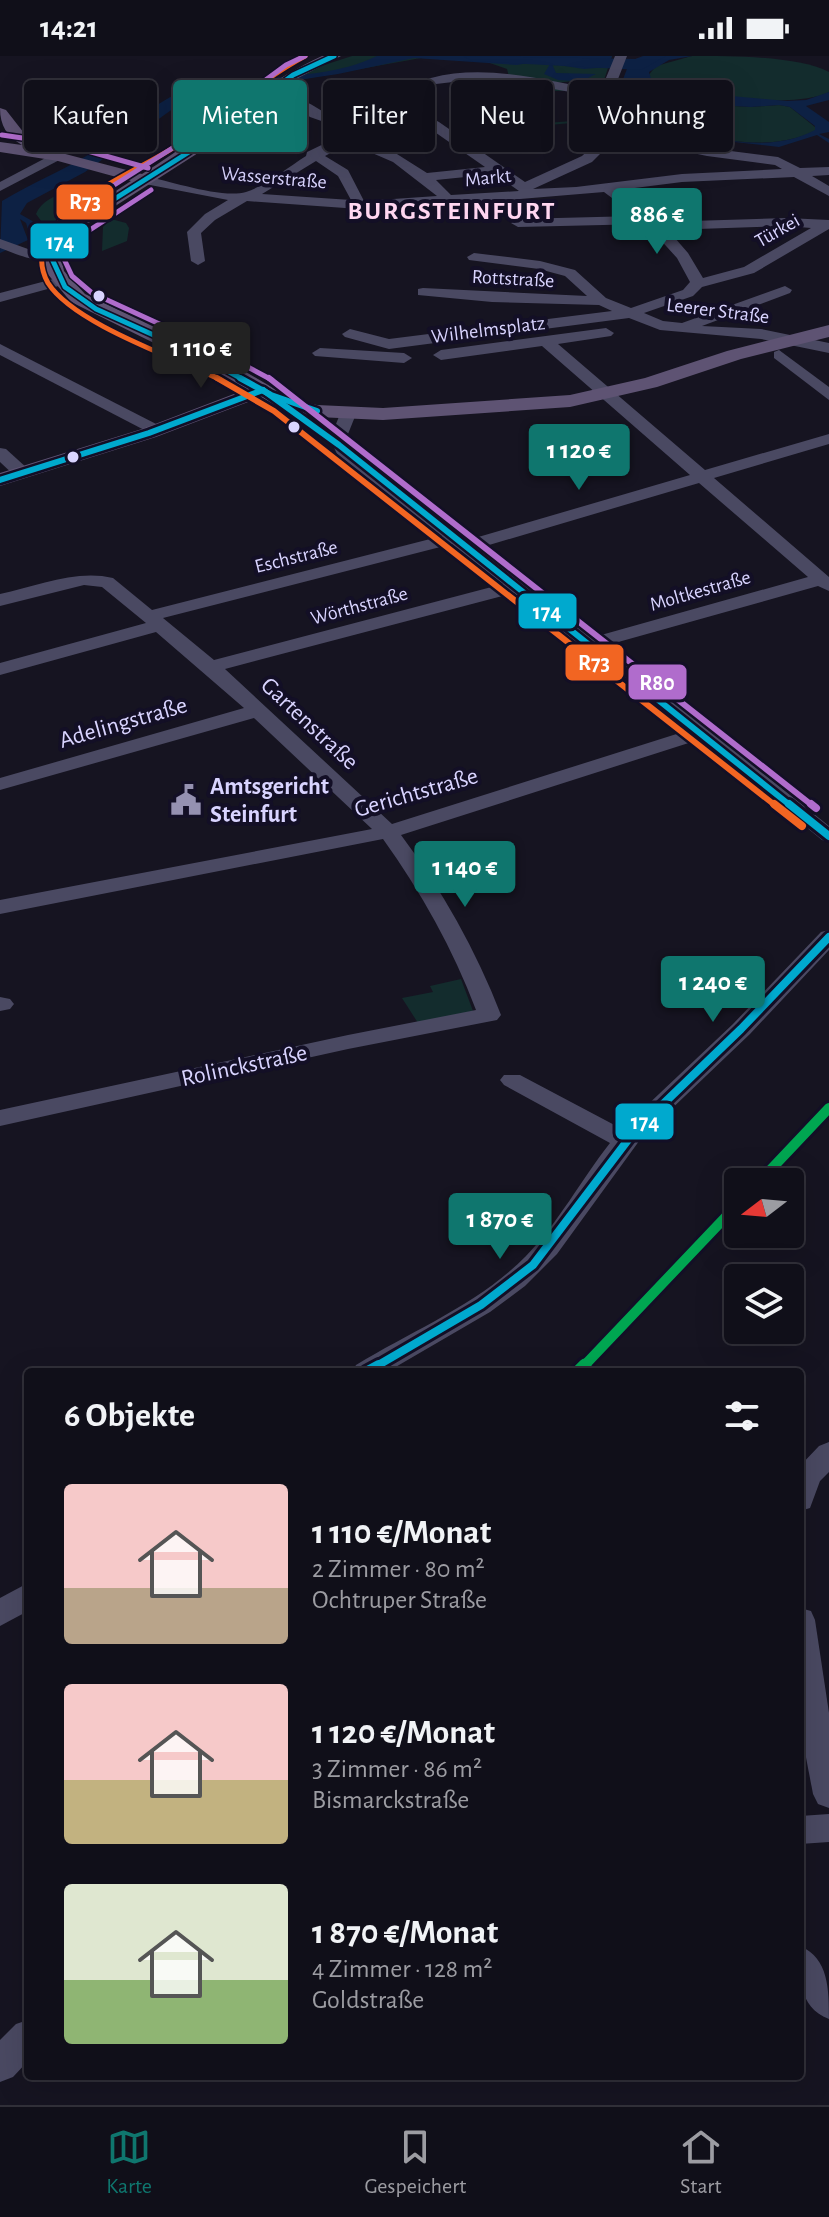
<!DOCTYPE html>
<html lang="de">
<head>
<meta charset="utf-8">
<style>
  body { margin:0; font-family:"Alegreya Sans",sans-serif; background:#1e1d26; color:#f1f3f6; height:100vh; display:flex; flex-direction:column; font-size:30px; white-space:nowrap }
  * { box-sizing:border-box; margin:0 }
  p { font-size:26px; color:#9c9ca2 }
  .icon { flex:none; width:44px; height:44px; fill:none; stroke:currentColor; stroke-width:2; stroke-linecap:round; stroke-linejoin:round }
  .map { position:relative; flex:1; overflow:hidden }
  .side { position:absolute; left:24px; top:1312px; width:780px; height:712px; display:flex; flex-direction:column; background:#100f19; border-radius:8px; box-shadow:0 8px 32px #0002,0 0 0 2px #302f38 }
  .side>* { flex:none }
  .banner { position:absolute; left:24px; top:24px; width:782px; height:72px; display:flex; gap:16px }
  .needle { width:52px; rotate:254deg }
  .controls { position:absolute; left:724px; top:1112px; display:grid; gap:16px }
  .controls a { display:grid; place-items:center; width:80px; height:80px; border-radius:8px; background:#100f19; box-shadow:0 8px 32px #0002,0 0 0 2px #302f38; font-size:40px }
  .price { position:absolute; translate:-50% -68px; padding:0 18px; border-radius:8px; background:#0f766e; color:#fff; font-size:26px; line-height:52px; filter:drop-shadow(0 2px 4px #0008) }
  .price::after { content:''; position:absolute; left:50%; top:48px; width:24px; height:18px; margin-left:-12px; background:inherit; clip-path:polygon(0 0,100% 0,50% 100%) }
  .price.active { background:#222; color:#fff }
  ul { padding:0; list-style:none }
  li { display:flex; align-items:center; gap:24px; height:200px; padding:0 40px }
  li span { display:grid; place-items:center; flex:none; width:224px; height:160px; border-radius:8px; color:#555 }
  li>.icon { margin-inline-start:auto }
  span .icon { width:96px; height:96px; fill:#fffc; stroke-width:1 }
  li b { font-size:34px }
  h2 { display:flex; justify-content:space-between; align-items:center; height:96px; padding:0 40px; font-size:34px }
  .tag { padding:0 28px; border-radius:8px; background:#100f19; box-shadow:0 8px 32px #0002,0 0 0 2px #302f38; font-size:28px; line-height:72px }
  .tag.active { background:#0f766e; color:#fff }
  .status { display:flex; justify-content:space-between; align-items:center; height:56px; padding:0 40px; background:#100f19; direction:ltr }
  .status svg { height:22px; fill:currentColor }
  .tabs { display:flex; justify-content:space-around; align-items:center; height:112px; border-top:2px solid #302f38; background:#100f19; font-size:22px; color:#9c9ca2 }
  .tabs a { display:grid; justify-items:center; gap:4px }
  .tabs .active { color:#0f766e }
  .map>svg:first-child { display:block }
</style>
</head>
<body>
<div class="status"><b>14:21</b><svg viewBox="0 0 49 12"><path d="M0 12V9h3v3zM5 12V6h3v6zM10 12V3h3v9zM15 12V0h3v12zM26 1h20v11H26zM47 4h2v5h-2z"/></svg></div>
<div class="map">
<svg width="829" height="2049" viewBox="0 0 829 2049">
  <rect width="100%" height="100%" fill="#161421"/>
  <!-- green -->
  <g fill="#132c2d" fill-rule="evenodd">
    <polygon points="352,0 612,0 603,27 582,24 556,27 509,21 507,13 487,6 421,2 293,25 312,13"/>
    <path d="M692,0C732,0 798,0 829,16V36C802,51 698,44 667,35C659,32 652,27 648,20L656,10Z"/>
    <path d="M487,25C521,27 567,27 596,43L604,64L504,73L464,41L452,26ZM486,27L526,30L530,35H567L585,64L507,70L473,47L457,28Z"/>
    <path d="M647,45L751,51L779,49L790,51L815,71V75C764,99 701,81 651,63L643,57Z"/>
    <path d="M108,131L111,132C84,146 59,164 45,191L34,194L47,184L45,170L36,158C47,133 85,134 108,131Z"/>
    <polygon points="111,163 126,167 129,172 127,185 102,195 103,171"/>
    <polygon points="461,923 473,955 418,967 402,942 433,936 430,930"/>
  </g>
  <!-- water -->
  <g fill="#0d2144" fill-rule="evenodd">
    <path d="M377,0H612L608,11L584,13L552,8L556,17L596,18L588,22L603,27L558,24L544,18L550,8L539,5L517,9L414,2L338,18L206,38L181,47L85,116L27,147L20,158L34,166L39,185H32L26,167L20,163L28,184L0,197L2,145C32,127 64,114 93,96C116,81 157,45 179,37C240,16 321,28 377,0Z"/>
    <path d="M643,0H692L669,4L649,16L652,26L666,34L787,45L806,44L829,36V44L806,50L829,66V76L819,78L829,83V87L817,79L779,91L689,81L630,69L625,64L624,46L617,39L630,5ZM648,45L751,51L779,49L790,51L815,70V74C766,100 700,81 651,63L643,57Z"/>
  </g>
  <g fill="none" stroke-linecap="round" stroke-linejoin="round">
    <!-- river -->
    <polygon fill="#0d2144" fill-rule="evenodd" points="463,0 638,3 644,0 666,0 641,14 472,5"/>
    <!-- minor -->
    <g fill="#4a4962" fill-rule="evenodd">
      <path d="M615,0H627L611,41L620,73L707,92L778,101L800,112L829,111V119L812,120L829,130V140L794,121L682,126L619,134L658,161L659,166L787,162L829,164V173L754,217L702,231L693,240L644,257L663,265L682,267L785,230L792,234L790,237L702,270L761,273L829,287V297L761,283L660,274L629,262L389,293L345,281L342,278L350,273L389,283L612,255L599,249L492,246L418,239V233L423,232L587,240L565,220L539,213L469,204L467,201L474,197L540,205L575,214L606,242L631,252L683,234L690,226L677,202L646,168L518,171L511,167L518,163L636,160L604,136L449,149L359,153L247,145L215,164L201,177L205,205L198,209L191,205L187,176L205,158L228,144L145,128L138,124L145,120C170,125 222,143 246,136C267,129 287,112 306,100L307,96L336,82L326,73L327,67L310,61L294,49V43C306,42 321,56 334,61C365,48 398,31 431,22C486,7 547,25 601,34ZM453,26H513L599,41L608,76L582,100L525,126L439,66L397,44L436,28ZM386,48L429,72L485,111L427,117L389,93L338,73L340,67ZM617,81L707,100L775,109L782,113L682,118L576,131L533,133L592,106ZM349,87L393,106L437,140L364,145L348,114L325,100ZM316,105L338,120L351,144L262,138ZM495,118L519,135L451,139L436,124ZM787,170L811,172L744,211L703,222L688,197L668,174Z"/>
      <polygon points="55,97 67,100 0,135 0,126"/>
      <path d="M0,183L28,193L57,197L59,200C44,211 16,198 0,192Z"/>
      <polygon points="61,221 68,225 66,228 0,246 0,237"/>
      <path d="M606,272L614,277L611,280L558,288L705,414L829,378V388L714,422L829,521V535L818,530L604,590L829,770V786L822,784L698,684L401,779C442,834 476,894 501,959L497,964L348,993L0,1070V1054L348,979L476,954C453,893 421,836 383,783L0,858V844L372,773L254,662L0,734V722L244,652L156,576L0,619V607L146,567L102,531L84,529L0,550V538C36,530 77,513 113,522L152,554L442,480L337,398L330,383L340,358L348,353L356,358L346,383L350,391L468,484L690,419L542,290L441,304L433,299L441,294ZM699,427L808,521L594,581L479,492ZM452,488L503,528L214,604L163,562ZM514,537L686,675L392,768L225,613Z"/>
      <polygon points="0,288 162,371 164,374 162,377 150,377 0,299"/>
      <polygon points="320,292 404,297 412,302 404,307 315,300 312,297"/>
      <polygon points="779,294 829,331 829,344 774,302 774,296"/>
      <polygon points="0,392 6,393 28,413 30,417 28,421 16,421 0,406"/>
      <path d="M829,874V894L750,978L642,1081L557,1198L525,1230L490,1256L387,1316H352L356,1309C413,1274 479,1248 526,1200C559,1166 581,1124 610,1087L504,1029L500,1024L504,1019H520L622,1073L733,968L821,876Z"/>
      <polygon points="0,941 10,943 14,948 10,953 0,955"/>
      <polygon points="829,1386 829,1416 820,1425 810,1452 800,1455 800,1410 819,1390"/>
      <polygon points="28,1527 28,1555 0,1570 0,1542"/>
      <polygon points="800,1552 811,1555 815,1564 829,1657 829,1752 818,1748 813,1738 800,1670"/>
      <polygon points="829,1758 829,1786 800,1788 800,1760"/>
      <path d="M800,1890C829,1902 829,1934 829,1963C797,1951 800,1919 800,1890Z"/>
      <polygon points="28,1964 28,2005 13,2021 0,2026 0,1984 16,1968"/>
    </g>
    <!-- major -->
    <path fill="#5e5373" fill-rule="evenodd" d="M322,0H341L298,22L195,99L84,170L74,178L61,200L64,215L85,238L234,309L292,343L317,349L383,352L570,339L645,322L727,295L829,269V281L741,303L657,331L570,351L383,364L317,361L278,351L261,341L156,381L0,430V417L142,373L247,333L71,246L46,216L43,200L61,171L131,125L58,105L0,96V86L22,89C7,80 0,70 0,52L6,54L24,77L50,94L142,118C203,80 257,30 322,0Z"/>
    <defs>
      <polyline id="bus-1-far3" points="244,324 200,300 96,253 65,231 53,205 59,186 78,166 189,96 293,19 334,0"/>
      <g id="bus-1-far2">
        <polyline points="240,322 271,339 317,355"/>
        <polyline points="263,334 339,389 791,750"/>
        <polyline points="0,424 149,377 263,334"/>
      </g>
      <g id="bus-1-far1">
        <polyline points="789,748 829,780"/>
        <polyline points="375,1311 481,1249 533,1209 634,1076 741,973 829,881"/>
      </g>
      <polyline id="bus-1" points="366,1316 379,1309"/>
      <path id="bus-2-far2" d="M221,324C176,302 74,268 48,227C40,213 39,195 48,181C76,136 139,115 181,87C223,59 260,24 305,0"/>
      <polyline id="bus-2-far1" points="217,322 274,355 776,750"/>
      <polyline id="bus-2" points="774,748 802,770"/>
      <g id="bus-3-far2">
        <polyline points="2,79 63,88 148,112"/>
        <polyline points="151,134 76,183 64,203 72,220 92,237 216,294 272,324"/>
        <polyline points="89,145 182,86 286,9 305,0"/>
      </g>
      <polyline id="bus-3-far1" points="269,322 813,750"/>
      <polyline id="bus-3" points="811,748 816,752"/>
    </defs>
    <!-- bus-1-far3 casing -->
    <use href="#bus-1-far3" stroke="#130f26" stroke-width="8"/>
    <!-- bus-1-far2 casing -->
    <use href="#bus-1-far2" stroke="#130f26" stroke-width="11"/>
    <!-- bus-1-far1 casing -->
    <use href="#bus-1-far1" stroke="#130f26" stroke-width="14"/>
    <!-- bus-1 casing -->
    <use href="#bus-1" stroke="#130f26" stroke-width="16"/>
    <!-- bus-2-far2 casing -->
    <use href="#bus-2-far2" stroke="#130f26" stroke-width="8"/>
    <!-- bus-2-far1 casing -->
    <use href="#bus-2-far1" stroke="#130f26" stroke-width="11"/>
    <!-- bus-2 casing -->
    <use href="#bus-2" stroke="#130f26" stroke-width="14"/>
    <!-- bus-3-far2 casing -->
    <use href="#bus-3-far2" stroke="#130f26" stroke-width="8"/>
    <!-- bus-3-far1 casing -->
    <use href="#bus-3-far1" stroke="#130f26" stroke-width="11"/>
    <!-- bus-3 casing -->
    <use href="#bus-3" stroke="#130f26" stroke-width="14"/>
    <!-- bus-1-far3 -->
    <use href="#bus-1-far3" stroke="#00a9ce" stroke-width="5"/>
    <!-- bus-1-far2 -->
    <use href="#bus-1-far2" stroke="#00a9ce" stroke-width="6"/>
    <!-- bus-1-far1 -->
    <use href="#bus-1-far1" stroke="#00a9ce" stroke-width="8"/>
    <!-- bus-1 -->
    <use href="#bus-1" stroke="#00a9ce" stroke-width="10"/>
    <!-- bus-2-far2 -->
    <use href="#bus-2-far2" stroke="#f26522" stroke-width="5"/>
    <!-- bus-2-far1 -->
    <use href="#bus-2-far1" stroke="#f26522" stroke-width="6"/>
    <!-- bus-2 -->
    <use href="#bus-2" stroke="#f26522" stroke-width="8"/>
    <!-- bus-3-far2 -->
    <use href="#bus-3-far2" stroke="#b06ccc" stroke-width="5"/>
    <!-- bus-3-far1 -->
    <use href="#bus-3-far1" stroke="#b06ccc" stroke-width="6"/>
    <!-- bus-3 -->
    <use href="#bus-3" stroke="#b06ccc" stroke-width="8"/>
    <defs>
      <g id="rail-1-far1">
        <polyline points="759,1126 829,1052"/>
        <polyline points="583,1311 738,1148"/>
      </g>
      <polyline id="rail-1" points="578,1316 585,1309"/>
    </defs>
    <!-- rail-1-far1 casing -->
    <use href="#rail-1-far1" stroke="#130f26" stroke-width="16"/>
    <!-- rail-1 casing -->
    <use href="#rail-1" stroke="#130f26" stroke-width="19"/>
    <!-- rail-1-far1 -->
    <use href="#rail-1-far1" stroke="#00a651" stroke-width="10"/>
    <!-- rail-1 -->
    <use href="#rail-1" stroke="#00a651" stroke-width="13"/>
  </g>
  <!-- icons -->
  <defs>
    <symbol id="civic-bare" viewBox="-9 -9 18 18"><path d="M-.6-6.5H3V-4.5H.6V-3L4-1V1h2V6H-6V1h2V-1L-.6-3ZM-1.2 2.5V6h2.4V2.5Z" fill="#9591b1" stroke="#130f26" stroke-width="2.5" paint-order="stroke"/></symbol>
  </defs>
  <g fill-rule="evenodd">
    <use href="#civic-bare" x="164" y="722" width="44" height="44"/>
  </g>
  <!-- markers -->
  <g fill="#d9d4ff" stroke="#130f26" stroke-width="3">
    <circle cx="99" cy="240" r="7"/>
    <circle cx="294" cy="371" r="7"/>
    <circle cx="73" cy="401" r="7"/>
  </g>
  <g text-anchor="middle" stroke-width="8" stroke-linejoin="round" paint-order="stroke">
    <!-- far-street labels -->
    <g font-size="20" fill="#d9d4ff" stroke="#130f26">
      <text transform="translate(274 121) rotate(5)" y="7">Wasserstraße</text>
      <text transform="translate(488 121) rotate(-6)" y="7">Markt</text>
      <text transform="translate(777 174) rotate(-30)" y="7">Türkei</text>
      <text transform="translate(513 222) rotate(3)" y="7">Rottstraße</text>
      <text transform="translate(718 254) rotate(7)" y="7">Leerer Straße</text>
      <text transform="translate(488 273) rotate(-7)" y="7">Wilhelmsplatz</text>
      <text transform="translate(296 500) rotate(-14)" y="7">Eschstraße</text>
      <text transform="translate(700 534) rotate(-16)" y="7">Moltkestraße</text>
      <text transform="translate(359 549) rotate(-15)" y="7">Wörthstraße</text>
    </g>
    <!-- street labels -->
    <g font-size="24" fill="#d9d4ff" stroke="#130f26">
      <text transform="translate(123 666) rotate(-16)" y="8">Adelingstraße</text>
      <text transform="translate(310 667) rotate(43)" y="8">Gartenstraße</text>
      <text transform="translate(416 736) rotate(-16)" y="8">Gerichtstraße</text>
      <text transform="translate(244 1009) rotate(-12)" y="8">Rolinckstraße</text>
    </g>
    <!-- poi labels -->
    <g font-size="24" font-weight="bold" fill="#d9d4ff" stroke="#130f26" text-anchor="start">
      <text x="210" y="738">Amtsgericht<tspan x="210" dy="28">Steinfurt</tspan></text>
    </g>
    <!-- far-district labels -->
    <g font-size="26" font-weight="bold" letter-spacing="2" fill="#ffd6f0" stroke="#130f26">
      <text x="452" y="163">BURGSTEINFURT</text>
    </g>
  </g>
  <g stroke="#130f26" stroke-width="3">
    <rect x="55" y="127" width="60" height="38" rx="8" fill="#f26522"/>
    <rect x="29" y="166" width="61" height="38" rx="8" fill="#00a9ce"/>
    <rect x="517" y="536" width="61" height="38" rx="8" fill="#00a9ce"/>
    <rect x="564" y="587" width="61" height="39" rx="8" fill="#f26522"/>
    <rect x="627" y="607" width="61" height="38" rx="8" fill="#b06ccc"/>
    <rect x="614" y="1046" width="61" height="39" rx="8" fill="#00a9ce"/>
  </g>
  <g font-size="22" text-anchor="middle" font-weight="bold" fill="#fff">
    <text x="85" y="153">R73</text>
    <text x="60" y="193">174</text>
    <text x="547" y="563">174</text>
    <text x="594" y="614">R73</text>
    <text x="657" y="634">R80</text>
    <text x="645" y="1073">174</text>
  </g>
</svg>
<div class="controls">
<a><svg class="needle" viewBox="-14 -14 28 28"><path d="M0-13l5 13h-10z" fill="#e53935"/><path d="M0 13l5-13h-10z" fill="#9c9ca2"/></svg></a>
<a><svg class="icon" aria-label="layers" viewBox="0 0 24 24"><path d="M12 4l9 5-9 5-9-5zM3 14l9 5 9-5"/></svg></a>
</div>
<b class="price" style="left:657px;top:200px">886 €</b>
<b class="price active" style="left:201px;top:334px">1 110 €</b>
<b class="price" style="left:579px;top:436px">1 120 €</b>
<b class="price" style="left:465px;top:853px">1 140 €</b>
<b class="price" style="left:713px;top:968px">1 240 €</b>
<b class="price" style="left:500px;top:1205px">1 870 €</b>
<div class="banner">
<a class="tag">Kaufen</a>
<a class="tag active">Mieten</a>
<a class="tag">Filter</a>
<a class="tag">Neu</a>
<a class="tag">Wohnung</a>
</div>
<section class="side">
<h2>6 Objekte<svg class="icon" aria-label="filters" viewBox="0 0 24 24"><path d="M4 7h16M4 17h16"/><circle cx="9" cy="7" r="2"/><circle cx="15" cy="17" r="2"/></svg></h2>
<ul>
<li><span style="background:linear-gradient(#f6c9c9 65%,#b9a48a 0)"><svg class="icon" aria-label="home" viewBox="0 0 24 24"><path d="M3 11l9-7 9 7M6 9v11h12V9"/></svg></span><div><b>1 110 €/Monat</b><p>2 Zimmer · 80 m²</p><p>Ochtruper Straße</p></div></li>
<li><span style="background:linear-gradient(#f6c9c9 60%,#c2b280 0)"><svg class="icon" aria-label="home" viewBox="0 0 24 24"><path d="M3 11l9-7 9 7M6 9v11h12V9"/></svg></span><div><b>1 120 €/Monat</b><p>3 Zimmer · 86 m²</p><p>Bismarckstraße</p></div></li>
<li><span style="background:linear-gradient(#dfe7d0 60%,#8fb573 0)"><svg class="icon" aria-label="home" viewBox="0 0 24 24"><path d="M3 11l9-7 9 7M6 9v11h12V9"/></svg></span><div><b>1 870 €/Monat</b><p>4 Zimmer · 128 m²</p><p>Goldstraße</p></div></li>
</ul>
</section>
</div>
<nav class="tabs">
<a class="active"><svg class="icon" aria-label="map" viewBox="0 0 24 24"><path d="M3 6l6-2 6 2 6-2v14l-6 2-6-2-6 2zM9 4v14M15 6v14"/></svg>Karte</a>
<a><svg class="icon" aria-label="saved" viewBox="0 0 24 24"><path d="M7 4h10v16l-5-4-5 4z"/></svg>Gespeichert</a>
<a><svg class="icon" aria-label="home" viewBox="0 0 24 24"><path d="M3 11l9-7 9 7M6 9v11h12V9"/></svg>Start</a>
</nav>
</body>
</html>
